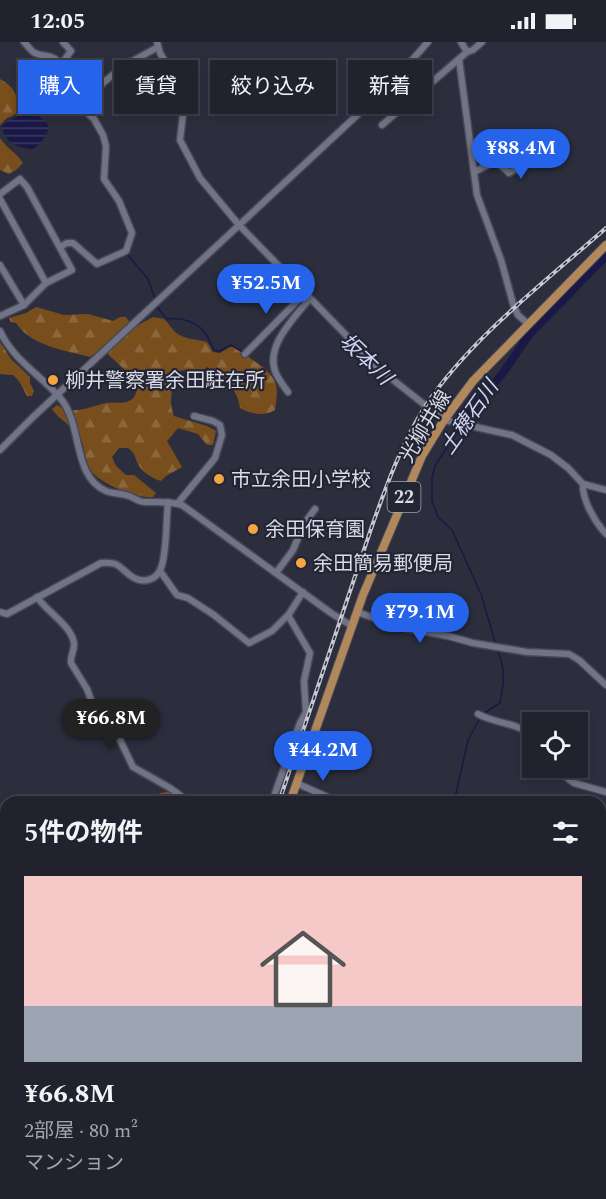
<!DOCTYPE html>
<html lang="ja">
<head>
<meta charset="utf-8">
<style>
  body { margin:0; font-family:Spectral,"Noto Sans JP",serif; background:#292a36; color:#f1f3f6; height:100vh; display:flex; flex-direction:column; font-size:22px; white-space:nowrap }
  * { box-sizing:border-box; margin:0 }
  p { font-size:20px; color:#a2a4aa }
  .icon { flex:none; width:33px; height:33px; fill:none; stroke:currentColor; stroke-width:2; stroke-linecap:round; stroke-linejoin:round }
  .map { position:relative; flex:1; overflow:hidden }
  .details { position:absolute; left:0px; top:754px; width:606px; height:404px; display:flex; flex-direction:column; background:#21222e; border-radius:18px 18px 0 0; box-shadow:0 3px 9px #0003,0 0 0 2px #3e3f4a }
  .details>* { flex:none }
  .hud { position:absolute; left:18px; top:18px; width:570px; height:54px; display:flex; gap:12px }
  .tools { position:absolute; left:522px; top:670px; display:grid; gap:12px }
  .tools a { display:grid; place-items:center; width:66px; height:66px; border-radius:0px; background:#21222e; box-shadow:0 3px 9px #0003,0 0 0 2px #3e3f4a; font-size:30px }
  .price { position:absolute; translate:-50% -51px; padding:0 14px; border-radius:21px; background:#2563eb; color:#fff; font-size:20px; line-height:39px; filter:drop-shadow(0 2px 3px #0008) }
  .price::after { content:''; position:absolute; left:50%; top:36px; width:18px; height:14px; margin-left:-9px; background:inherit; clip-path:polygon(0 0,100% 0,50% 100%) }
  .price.active { background:#222; color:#fff }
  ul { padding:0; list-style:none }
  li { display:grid; align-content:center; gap:12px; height:318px; padding:0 24px }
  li+li { border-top:2px solid #3e3f4a }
  li span { display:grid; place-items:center; height:186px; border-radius:0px; color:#555 }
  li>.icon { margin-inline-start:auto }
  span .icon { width:108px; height:108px; fill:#fffc; stroke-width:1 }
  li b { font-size:26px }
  h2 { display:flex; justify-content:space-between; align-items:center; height:72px; padding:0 24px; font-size:26px }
  .tag { padding:0 21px; border-radius:0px; background:#21222e; box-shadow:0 3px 9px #0003,0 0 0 2px #3e3f4a; font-size:21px; line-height:54px }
  .tag.active { background:#2563eb; color:#fff }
  .status { display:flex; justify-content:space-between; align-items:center; height:42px; padding:0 30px; background:#21222e; direction:ltr }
  .status svg { height:16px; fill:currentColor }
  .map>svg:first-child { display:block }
</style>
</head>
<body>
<div class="status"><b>12:05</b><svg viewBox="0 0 49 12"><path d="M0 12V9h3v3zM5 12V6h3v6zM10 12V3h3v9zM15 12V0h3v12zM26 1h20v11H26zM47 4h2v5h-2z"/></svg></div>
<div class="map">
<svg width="606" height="1157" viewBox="0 0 606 1157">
  <defs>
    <pattern id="forest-firs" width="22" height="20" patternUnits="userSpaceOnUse" patternTransform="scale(1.5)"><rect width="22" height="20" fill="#784e1c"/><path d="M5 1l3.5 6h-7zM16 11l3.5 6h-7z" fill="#8a673d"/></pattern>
    <pattern id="water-rules" width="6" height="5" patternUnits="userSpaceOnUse" patternTransform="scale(1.5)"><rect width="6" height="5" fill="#191846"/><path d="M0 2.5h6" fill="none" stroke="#3a3961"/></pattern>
  </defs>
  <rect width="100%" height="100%" fill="#2c2e3e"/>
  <!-- forest -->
  <g fill="url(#forest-firs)">
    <path d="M0,37C15,45 19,55 18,71L7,76L0,83Z"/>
    <path d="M0,96C6,106 17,111 23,121L16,128L9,132L0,128Z"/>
    <path d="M36,265L64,273L88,272L113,279L120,275H126L133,286L153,275L164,277C168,281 171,285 174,289C183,298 197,297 207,300L213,310L220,311L230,305H236C248,318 270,324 276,343C278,349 276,361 275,368C265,375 250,372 240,366C238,347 223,334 207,325L196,334L188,332L185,328L179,329C172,343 168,359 174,374L207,384L216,389L213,403H207L198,392L178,386L167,399L182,425L166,434L161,439C153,437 141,429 138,422C134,414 136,412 128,406H119L112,415L116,424L126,433H134L156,451L153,455C136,456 95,441 88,424C84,416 85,405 81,397C75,385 59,378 52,367L57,363C73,374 88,365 106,361C113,360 122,362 129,359C136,356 139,346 135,339C131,333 108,312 102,307L90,315C64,308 31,304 16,281L11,280L9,276L26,271Z"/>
    <polygon points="0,300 11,317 30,335 30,341 34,349 32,354 27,354 19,339 13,333 0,332"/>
    <polygon points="171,749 188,753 200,760 148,760 160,751"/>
    <polygon points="606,764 606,789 604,790 600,789 600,765"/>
  </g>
  <!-- water -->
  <path fill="url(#water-rules)" d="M26,70C55,78 54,89 34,107C19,107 3,100 2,84C8,78 19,73 26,70Z"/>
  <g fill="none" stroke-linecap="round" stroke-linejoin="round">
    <!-- stream -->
    <g stroke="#191846" stroke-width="1.5">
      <polyline points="104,142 110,151"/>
      <polyline points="126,211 148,237 155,257"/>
      <polyline points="308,260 356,308"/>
      <path d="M157,265L167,277C182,275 199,280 207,294C210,299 211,303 214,308L220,309L231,303L244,311"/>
      <polyline points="381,332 398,346"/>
      <polyline points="433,372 438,378"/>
      <polyline points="449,383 460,386 435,424 432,436 432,459 438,475 452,488 481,552 496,603"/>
      <path d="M483,672L500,661C504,640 506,627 497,607"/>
      <polyline points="454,760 468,698 480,676"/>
      <polyline points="0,793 6,802"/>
      <polyline points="325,1157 327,1152"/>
    </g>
    <!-- river -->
    <g stroke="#191846" stroke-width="8">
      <polyline points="460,386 468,372 503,331 529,293 606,214"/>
      <polyline points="0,805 6,808"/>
      <polyline points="0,1051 6,1060"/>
      <polyline points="91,1152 100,1157"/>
      <polyline points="269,1157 270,1152"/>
    </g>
    <defs>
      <g id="minor">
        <path d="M24,0C28,4 31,9 35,11C46,16 54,11 61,24H64"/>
        <polyline points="157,0 160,11 174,35 184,64 180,98 200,136 239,183 378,326 444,378 512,393 551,413 568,426 583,442 606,448"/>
        <polyline points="467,10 473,8 482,0"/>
        <polyline points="459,17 477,153 501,218 514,265 518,273 528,282"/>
        <polyline points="397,35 414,55"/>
        <polyline points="83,65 103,41 122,25 158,5"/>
        <polyline points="382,83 467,10 461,0"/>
        <polyline points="474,130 496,119 509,131 527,121 551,99"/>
        <polyline points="0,152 20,137 27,145 72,228 46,241 24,263 0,274"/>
        <polyline points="0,157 46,241"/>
        <polyline points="60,205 67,201 73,201 97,222 126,209 132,191 119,159 104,137 106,104 103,93 94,77 75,59 63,20 71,9 63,0"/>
        <polyline points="0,223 24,263"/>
        <path d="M0,289C13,318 41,333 61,357C83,384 72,434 106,449C113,452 121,451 129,454C135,456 139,460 145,460C158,460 170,459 182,463L331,571L352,584"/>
        <polyline points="245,312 304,252"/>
        <path d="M288,350C283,343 278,337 275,329C266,302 295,276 309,257"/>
        <polyline points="0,408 32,376 368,63 397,35 428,0"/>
        <path d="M583,442C582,458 595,480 606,492"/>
        <polyline points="178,461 215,416 222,393 220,383 213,379 194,374"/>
        <polyline points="160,529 177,553 188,556 214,573 249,601 272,589 289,572"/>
        <polyline points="276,531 293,508 304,482 315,467"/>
        <path d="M37,555C46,569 71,583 74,601C75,608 70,613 71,621L87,647L97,674L101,682L120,698L133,725L170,746L189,760"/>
        <path d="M0,570L7,572L101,521C121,519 119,527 134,536C144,541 157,538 161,526C167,510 166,479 168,460"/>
        <polyline points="357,570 400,585 448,594 473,601 527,610 569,612 579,618 606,643"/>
        <path d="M478,672C493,681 515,680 532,693"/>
        <polyline points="554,726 574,741 606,750"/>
        <polyline points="296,741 339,760"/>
        <polyline points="272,760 300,681 306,670 304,639 310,611 289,575 289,572 303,550"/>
        <polyline points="600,791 606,792"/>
        <polyline points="600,887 606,889"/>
        <polyline points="600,1002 606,1005"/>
        <polyline points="600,1046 606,1047"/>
        <polyline points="0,1113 6,1111"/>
        <polyline points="274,1157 275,1152"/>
        <polyline points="555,1157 557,1152"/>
      </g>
      <g id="major">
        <polyline points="290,760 363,553 422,414 444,378 473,339 606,203"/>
        <polyline points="0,1060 6,1073"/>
        <polyline points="82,1152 90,1157"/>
        <polyline points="167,1157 168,1152"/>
      </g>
    </defs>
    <!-- minor casing -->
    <use href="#minor" stroke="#484957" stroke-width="9"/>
    <!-- major casing -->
    <use href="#major" stroke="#484957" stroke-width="10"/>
    <!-- minor -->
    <use href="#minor" stroke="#717487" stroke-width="6"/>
    <!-- major -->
    <use href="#major" stroke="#b1875c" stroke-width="8"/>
    <defs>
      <g id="rail">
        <path d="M279,760L372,484C387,442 402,400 426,363C471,296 546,239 606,186"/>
        <polyline points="149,1157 150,1152"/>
      </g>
    </defs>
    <!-- rail casing -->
    <use href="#rail" stroke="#c5c7d2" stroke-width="4"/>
    <!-- rail -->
    <use href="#rail" stroke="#232534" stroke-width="1.5" stroke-dasharray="4.5" stroke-linecap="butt"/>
  </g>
  <!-- markers -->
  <g fill="#f3a443" stroke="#232534" stroke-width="2">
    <circle cx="53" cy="338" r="6"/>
    <circle cx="219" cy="437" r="6"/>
    <circle cx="253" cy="487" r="6"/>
    <circle cx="301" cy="521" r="6"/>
  </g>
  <g text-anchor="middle" stroke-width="4.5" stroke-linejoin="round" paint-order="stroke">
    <!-- shield labels -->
    <rect fill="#232534" stroke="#a2a4b0" stroke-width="1.5" x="387.5" y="440" width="33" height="30" rx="4.5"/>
    <g font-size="18" font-weight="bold" fill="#d8dae5">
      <text x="404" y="461">22</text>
    </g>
    <!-- poi labels -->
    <g font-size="20" fill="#d8dae5" stroke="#232534" text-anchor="start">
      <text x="65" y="345">柳井警察署余田駐在所</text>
      <text x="231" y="444">市立余田小学校</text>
      <text x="265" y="494">余田保育園</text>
      <text x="313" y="528">余田簡易郵便局</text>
    </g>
    <!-- street labels -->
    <g font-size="20" fill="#d8dae5" stroke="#232534">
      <text transform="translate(425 384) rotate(-59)" y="7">光柳井線</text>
    </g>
    <!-- water labels -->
    <g font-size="21" font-style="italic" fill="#cfd4f5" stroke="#232534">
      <text transform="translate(366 317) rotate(44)" y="7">坂本川</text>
      <text transform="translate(469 375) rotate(-55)" y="7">土穂石川</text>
    </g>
  </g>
</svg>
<div class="tools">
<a><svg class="icon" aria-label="locate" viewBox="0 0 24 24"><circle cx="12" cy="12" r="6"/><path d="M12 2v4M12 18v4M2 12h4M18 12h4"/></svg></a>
</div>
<b class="price" style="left:521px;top:138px">¥88.4M</b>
<b class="price" style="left:266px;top:273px">¥52.5M</b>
<b class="price" style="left:420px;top:602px">¥79.1M</b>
<b class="price active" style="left:111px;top:708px">¥66.8M</b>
<b class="price" style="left:323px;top:740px">¥44.2M</b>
<div class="hud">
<a class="tag active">購入</a>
<a class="tag">賃貸</a>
<a class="tag">絞り込み</a>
<a class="tag">新着</a>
</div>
<section class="details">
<h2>5件の物件<svg class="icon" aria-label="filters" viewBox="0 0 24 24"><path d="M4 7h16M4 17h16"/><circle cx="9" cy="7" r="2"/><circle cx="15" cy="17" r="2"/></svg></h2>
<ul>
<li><span style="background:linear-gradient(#f6c9c9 70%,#9aa5b1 0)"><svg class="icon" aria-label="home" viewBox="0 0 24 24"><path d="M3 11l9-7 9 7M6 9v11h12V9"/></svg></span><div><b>¥66.8M</b><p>2部屋 · 80 m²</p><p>マンション</p></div></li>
</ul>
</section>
</div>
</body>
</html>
